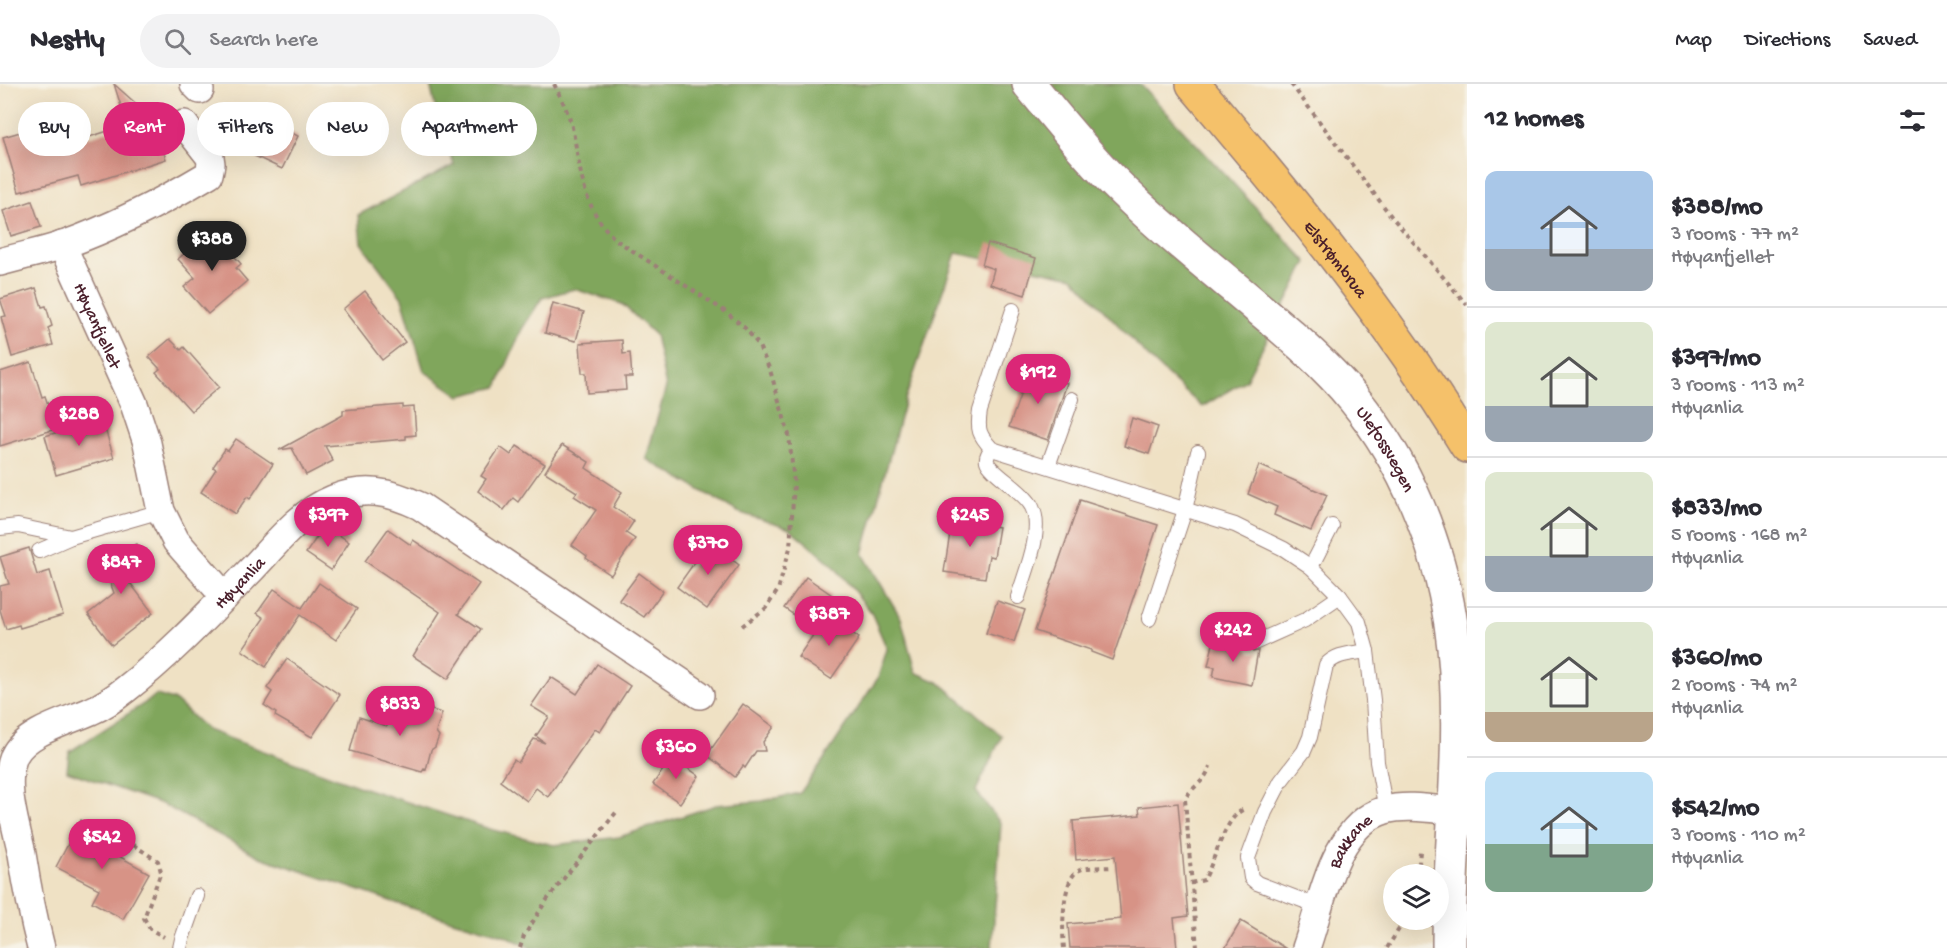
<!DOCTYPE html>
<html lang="en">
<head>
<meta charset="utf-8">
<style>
  body { margin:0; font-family:"Gochi Hand",sans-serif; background:#f2f2f3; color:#2b2b33; height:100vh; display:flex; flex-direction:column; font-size:22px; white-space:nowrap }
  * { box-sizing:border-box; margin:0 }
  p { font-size:20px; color:#7c7c81 }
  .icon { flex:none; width:33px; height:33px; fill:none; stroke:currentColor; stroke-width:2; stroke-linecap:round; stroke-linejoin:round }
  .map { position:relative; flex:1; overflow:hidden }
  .panel { display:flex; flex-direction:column; background:#fff; width:480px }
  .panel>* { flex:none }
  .banner { position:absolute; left:18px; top:18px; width:570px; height:54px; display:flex; gap:12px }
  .tools { position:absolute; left:1383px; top:780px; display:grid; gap:12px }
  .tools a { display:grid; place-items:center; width:66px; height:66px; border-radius:50%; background:#fff; box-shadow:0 6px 24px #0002; font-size:30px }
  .price { position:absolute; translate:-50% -51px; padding:0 14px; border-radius:21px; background:#db2777; color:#fff; font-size:20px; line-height:39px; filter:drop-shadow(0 2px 3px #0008) }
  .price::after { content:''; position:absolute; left:50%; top:36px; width:18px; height:14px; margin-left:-9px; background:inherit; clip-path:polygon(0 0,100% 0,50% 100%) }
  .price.on { background:#222; color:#fff }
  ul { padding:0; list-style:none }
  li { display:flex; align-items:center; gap:18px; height:150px; padding:0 18px }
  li+li { border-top:2px solid #e1e1e2 }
  li span { display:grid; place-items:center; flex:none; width:168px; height:120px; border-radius:12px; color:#555 }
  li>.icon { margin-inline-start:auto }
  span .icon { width:72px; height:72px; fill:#fffc; stroke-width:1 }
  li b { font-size:26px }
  h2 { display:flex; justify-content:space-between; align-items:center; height:72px; padding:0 18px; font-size:26px }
  .chip { padding:0 21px; border-radius:27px; background:#fff; box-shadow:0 6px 24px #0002; font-size:21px; line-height:54px }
  .chip.on { background:#db2777; color:#fff }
  header { display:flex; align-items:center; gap:36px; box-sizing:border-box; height:84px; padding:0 30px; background:#fff; border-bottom:2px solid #e1e1e2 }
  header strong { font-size:28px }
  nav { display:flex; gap:33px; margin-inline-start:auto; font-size:21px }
  .search { width:420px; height:54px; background:#f2f2f3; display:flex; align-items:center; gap:15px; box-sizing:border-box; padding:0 21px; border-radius:33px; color:#7c7c81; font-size:22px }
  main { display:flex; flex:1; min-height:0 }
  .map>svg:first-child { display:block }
</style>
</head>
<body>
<header>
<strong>Nestly</strong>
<div class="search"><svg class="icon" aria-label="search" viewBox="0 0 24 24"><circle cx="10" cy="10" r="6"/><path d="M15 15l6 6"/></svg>Search here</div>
<nav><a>Map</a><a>Directions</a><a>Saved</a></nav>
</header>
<main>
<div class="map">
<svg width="1467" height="864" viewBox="0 0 1467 864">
  <rect width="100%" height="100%" fill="#f7f3e8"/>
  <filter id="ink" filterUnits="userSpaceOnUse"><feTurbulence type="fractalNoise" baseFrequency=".0167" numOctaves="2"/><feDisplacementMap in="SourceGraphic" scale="12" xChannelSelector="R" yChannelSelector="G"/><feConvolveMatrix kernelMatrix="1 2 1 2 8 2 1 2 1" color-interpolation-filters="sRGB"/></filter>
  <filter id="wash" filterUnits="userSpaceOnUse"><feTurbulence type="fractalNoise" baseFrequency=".008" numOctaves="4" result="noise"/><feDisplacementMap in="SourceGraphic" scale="24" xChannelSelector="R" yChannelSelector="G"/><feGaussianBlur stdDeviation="1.35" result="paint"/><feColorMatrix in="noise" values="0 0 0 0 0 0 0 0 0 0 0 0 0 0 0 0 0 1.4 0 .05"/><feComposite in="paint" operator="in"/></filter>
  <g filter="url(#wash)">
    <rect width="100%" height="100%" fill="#efe1c4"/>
    <!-- forest -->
    <polygon fill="#80a65c" stroke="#656244" stroke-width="1.5" points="430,0 1140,0 1307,178 1246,296 1202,323 1151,276 1073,193 956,169 905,316 863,470 901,534 915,588 940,599 1002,652 976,707 1001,740 992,864 531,864 504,851 411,824 260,773 162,720 67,687 69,668 157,611 176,617 207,646 358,702 493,746 554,761 619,753 716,721 762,717 800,709 820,681 878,594 887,565 871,528 833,481 790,445 738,428 646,375 666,303 655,251 622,220 574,205 542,214 522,245 497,303 460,312 424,287 402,214 361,159 358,131 454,81 438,36"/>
    <g id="blocks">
      <!-- building -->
      <g fill="#d79386">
        <polygon points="114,0 152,34 166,75 81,102 78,92 19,108 3,53 41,42 48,66 127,41"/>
        <polygon points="260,33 298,52 282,85 244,67"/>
        <polygon points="32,117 41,143 11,152 3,127"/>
        <polygon points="212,145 241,180 236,184 247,197 208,230 184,203 195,194 178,175"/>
        <polygon points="988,159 1036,174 1025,211 990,200 994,185 982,181"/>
        <polygon points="36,204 42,223 46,222 52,242 48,244 53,261 12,273 1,233 6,232 0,215"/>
        <polygon points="365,207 405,258 382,276 343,225"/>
        <polygon points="553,219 584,228 576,257 545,249"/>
        <polygon points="170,255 181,266 184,263 219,303 191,327 156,288 160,285 149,273"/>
        <polygon points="622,256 623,270 630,269 632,293 625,293 626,306 587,309 586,289 582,289 580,259"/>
        <polygon points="31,278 42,313 45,312 56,345 0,362 0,288"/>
        <polygon points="1029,286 1067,299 1048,356 1009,343"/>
        <polygon points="403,321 403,324 414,323 416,351 406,352 406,355 325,362 333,377 306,391 292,364 279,366 343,331 343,326"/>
        <polygon points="1132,334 1158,343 1149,370 1124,362"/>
        <polygon points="102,335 114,374 56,391 45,352"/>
        <polygon points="236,355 273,380 250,415 247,413 235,430 201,408 216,385 213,383 225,365 228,367"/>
        <polygon points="562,361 589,378 586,384 622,408 613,423 634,437 626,449 635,455 611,491 586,474 587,472 572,461 596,426 574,412 577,408 545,388"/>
        <polygon points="517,362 545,380 518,418 513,414 504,426 478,407 486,395 481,392 500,363 511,371"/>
        <polygon points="1259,381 1327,411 1311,447 1274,431 1277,423 1248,410"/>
        <polygon points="1080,416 1158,441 1112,576 1091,568 1091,566 1035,547"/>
        <polygon points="952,436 999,443 994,473 989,472 985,494 944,488"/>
        <polygon points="325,441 349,458 331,486 306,469"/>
        <polygon points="388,445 411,461 413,456 479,500 458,530 481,545 448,595 413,572 440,528 365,477"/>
        <polygon points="709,458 739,481 707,525 677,503"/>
        <polygon points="137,460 147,489 128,496 153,529 112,561 88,530 114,509 98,466 102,463 109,471"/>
        <polygon points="29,464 37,491 50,487 63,531 20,544 19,541 6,545 0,526 0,502 9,500 0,473"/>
        <polygon points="639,489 663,507 644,533 619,516"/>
        <polygon points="806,493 832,511 810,542 784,524"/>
        <polygon points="319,499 357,525 336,556 300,531 266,583 242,566 264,534 257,529 274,505 302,524"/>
        <polygon points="997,517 1025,526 1014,558 986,549"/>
        <polygon points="827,531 859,554 831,595 798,573"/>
        <polygon points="1220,557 1246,563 1253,568 1258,567 1252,601 1213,593 1215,583 1208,582 1213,560 1220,561"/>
        <polygon points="287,575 340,611 312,653 275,632 276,629 264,621 272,608 267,604"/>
        <polygon points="597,580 630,602 600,648 595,645 548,713 536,704 527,717 500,697 514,676 518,679 534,655 545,659 536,652 549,633 531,622 551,593 577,610"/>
        <polygon points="402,617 442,629 436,648 439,652 435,663 431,666 426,686 424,685 422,688 350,667 359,633 387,642 392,626 398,628"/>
        <polygon points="743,620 774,643 763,658 765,667 756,667 745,684 743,682 735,693 707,671"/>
        <polygon points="672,673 699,692 680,719 653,700"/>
        <polygon points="1178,719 1188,832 1174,834 1177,864 1070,864 1068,840 1121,835 1115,772 1076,776 1073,737 1140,731 1139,723"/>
        <polygon points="81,736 112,753 106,765 149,789 123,835 92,818 99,805 56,783"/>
        <polygon points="1241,837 1285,864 1225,864"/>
      </g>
    </g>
  </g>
  <g filter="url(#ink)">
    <use href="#blocks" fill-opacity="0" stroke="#9c8078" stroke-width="1.5"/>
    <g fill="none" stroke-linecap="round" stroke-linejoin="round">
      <defs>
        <g id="service">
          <path d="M1013,226L980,327C977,346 979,351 992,365L1235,441L1284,465L1311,483L1340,512L1359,538L1367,567L1373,616L1377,678L1386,726"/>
          <path d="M992,365C989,368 986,372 987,377C989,387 1025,408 1032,423C1044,447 1025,489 1018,513"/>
          <polyline points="1048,382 1072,315"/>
          <polyline points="0,444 18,442 71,453"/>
          <polyline points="39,467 71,453 161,427"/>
          <polyline points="1311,483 1332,442"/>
          <polyline points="1149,535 1185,426 1198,368"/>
          <polyline points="1254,559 1305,536 1340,512"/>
          <path d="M1320,823L1257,799L1251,794L1248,774L1265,728L1281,697L1304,667L1310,653L1326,581C1337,569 1352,570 1367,567"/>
          <polyline points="180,864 182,855 197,812"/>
        </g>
        <g id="minor">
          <polyline points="194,0 200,6"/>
          <path id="s1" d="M62,161L134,320L147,359L161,427L176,457L225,513"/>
          <path d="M0,178C21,172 42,168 63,161C114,143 162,118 209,90L211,80L210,73L184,40"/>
          <path id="s2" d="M41,864C33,833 27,802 22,770C16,741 2,701 14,672C25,648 69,637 91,627C103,622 116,613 126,605C171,570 211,527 251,486C275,461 300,428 333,415C365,402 390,408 420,422L700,611"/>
          <path id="s3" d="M1306,864C1322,820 1333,741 1385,726C1407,720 1432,725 1454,727"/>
        </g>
        <g id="tertiary">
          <path id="s4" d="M1029,0C1056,33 1083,67 1113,97C1158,142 1209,182 1257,223C1291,251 1326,281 1354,315C1406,379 1438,458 1451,540C1467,647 1449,756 1449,864"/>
        </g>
        <g id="primary">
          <path id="s5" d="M1193,0C1291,115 1388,232 1467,362"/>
        </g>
      </defs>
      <!-- service casing -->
      <use href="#service" stroke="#9c8078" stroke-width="16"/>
      <!-- minor casing -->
      <use href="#minor" stroke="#9c8078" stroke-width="30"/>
      <!-- tertiary casing -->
      <use href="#tertiary" stroke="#9c8078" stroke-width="36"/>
      <!-- primary casing -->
      <use href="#primary" stroke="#9c8078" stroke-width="36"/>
      <!-- path -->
      <g stroke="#9c8078" stroke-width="4" stroke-dasharray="4.5 4.5" stroke-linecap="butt">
        <path d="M554,0C561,14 568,27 572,43C582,88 580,121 616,156L726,228L745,244L758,260L770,286L789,351L794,399L790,464L778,506L766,524L742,542"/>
        <polyline points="1291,0 1391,132 1467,221"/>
        <polyline points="118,751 158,777 161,788 144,834 150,845 164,853"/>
        <polyline points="1418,790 1420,767"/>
        <path d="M1191,799L1204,796C1215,777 1225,731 1245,725"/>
        <polyline points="520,864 524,852 546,817 618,726"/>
        <path d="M1064,864C1062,848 1062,795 1078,787C1086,782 1101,784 1111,783"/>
        <path d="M1197,864L1185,715C1193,701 1205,699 1210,682"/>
        <polyline points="1387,864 1399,845 1413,836"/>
      </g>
      <!-- service -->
      <use href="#service" stroke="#fff" stroke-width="14"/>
      <!-- minor -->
      <use href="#minor" stroke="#fff" stroke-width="27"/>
      <!-- tertiary -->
      <use href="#tertiary" stroke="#fff" stroke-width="33"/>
      <!-- primary -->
      <use href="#primary" stroke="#f5c16b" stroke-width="33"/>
    </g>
  </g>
  <g text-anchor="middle" stroke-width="6" stroke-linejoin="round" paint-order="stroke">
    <!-- street labels -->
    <g font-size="18" fill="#4a1f2b" stroke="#f7f3e8">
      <text dy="6" stroke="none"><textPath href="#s5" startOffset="226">Elstrømbrua</textPath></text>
      <text dy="6" stroke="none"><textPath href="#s1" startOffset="88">Høyanfjellet</textPath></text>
      <text dy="6" stroke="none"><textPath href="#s4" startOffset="513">Ulefossvegen</textPath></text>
      <text dy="6" stroke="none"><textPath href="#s2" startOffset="484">Høyanlia</textPath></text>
      <text dy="6" stroke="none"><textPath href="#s3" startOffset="117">Bakkane</textPath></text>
    </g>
  </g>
</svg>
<div class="tools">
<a><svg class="icon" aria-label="layers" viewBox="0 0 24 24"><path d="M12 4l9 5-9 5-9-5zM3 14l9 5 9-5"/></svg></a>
</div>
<b class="price on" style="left:212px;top:188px">$388</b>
<b class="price" style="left:1038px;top:321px">$192</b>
<b class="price" style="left:79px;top:363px">$288</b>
<b class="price" style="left:328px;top:464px">$397</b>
<b class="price" style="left:970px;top:464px">$245</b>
<b class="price" style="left:708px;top:492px">$370</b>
<b class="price" style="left:121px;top:511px">$847</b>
<b class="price" style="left:829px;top:563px">$387</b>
<b class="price" style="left:1233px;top:579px">$242</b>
<b class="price" style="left:400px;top:653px">$833</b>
<b class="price" style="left:676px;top:696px">$360</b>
<b class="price" style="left:102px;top:786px">$542</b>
<div class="banner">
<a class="chip">Buy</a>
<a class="chip on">Rent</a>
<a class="chip">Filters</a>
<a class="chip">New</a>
<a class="chip">Apartment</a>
</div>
</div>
<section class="panel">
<h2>12 homes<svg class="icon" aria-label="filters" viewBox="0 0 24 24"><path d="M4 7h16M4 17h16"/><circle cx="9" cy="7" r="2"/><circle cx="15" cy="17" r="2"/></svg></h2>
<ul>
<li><span style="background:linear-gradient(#a9c7e8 65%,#9aa5b1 0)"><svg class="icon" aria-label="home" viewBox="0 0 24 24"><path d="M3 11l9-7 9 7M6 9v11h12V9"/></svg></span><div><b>$388/mo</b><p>3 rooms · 77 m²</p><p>Høyanfjellet</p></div></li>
<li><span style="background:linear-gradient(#dfe7d0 70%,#9aa5b1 0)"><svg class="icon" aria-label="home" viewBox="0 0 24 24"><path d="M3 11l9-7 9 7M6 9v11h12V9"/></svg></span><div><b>$397/mo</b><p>3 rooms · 113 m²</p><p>Høyanlia</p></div></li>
<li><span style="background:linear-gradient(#dfe7d0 70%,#9aa5b1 0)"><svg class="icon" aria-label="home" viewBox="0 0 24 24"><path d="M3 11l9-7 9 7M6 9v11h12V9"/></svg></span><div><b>$833/mo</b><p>5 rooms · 168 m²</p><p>Høyanlia</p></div></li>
<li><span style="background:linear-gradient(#dfe7d0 75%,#b9a48a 0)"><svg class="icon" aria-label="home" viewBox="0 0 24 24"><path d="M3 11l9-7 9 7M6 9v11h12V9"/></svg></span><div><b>$360/mo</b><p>2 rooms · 74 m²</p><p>Høyanlia</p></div></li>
<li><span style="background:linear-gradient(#bfe0f5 60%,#7fa58c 0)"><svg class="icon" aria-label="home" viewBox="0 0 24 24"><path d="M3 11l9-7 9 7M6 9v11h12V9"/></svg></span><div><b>$542/mo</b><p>3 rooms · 110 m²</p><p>Høyanlia</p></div></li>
</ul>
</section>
</main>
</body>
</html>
